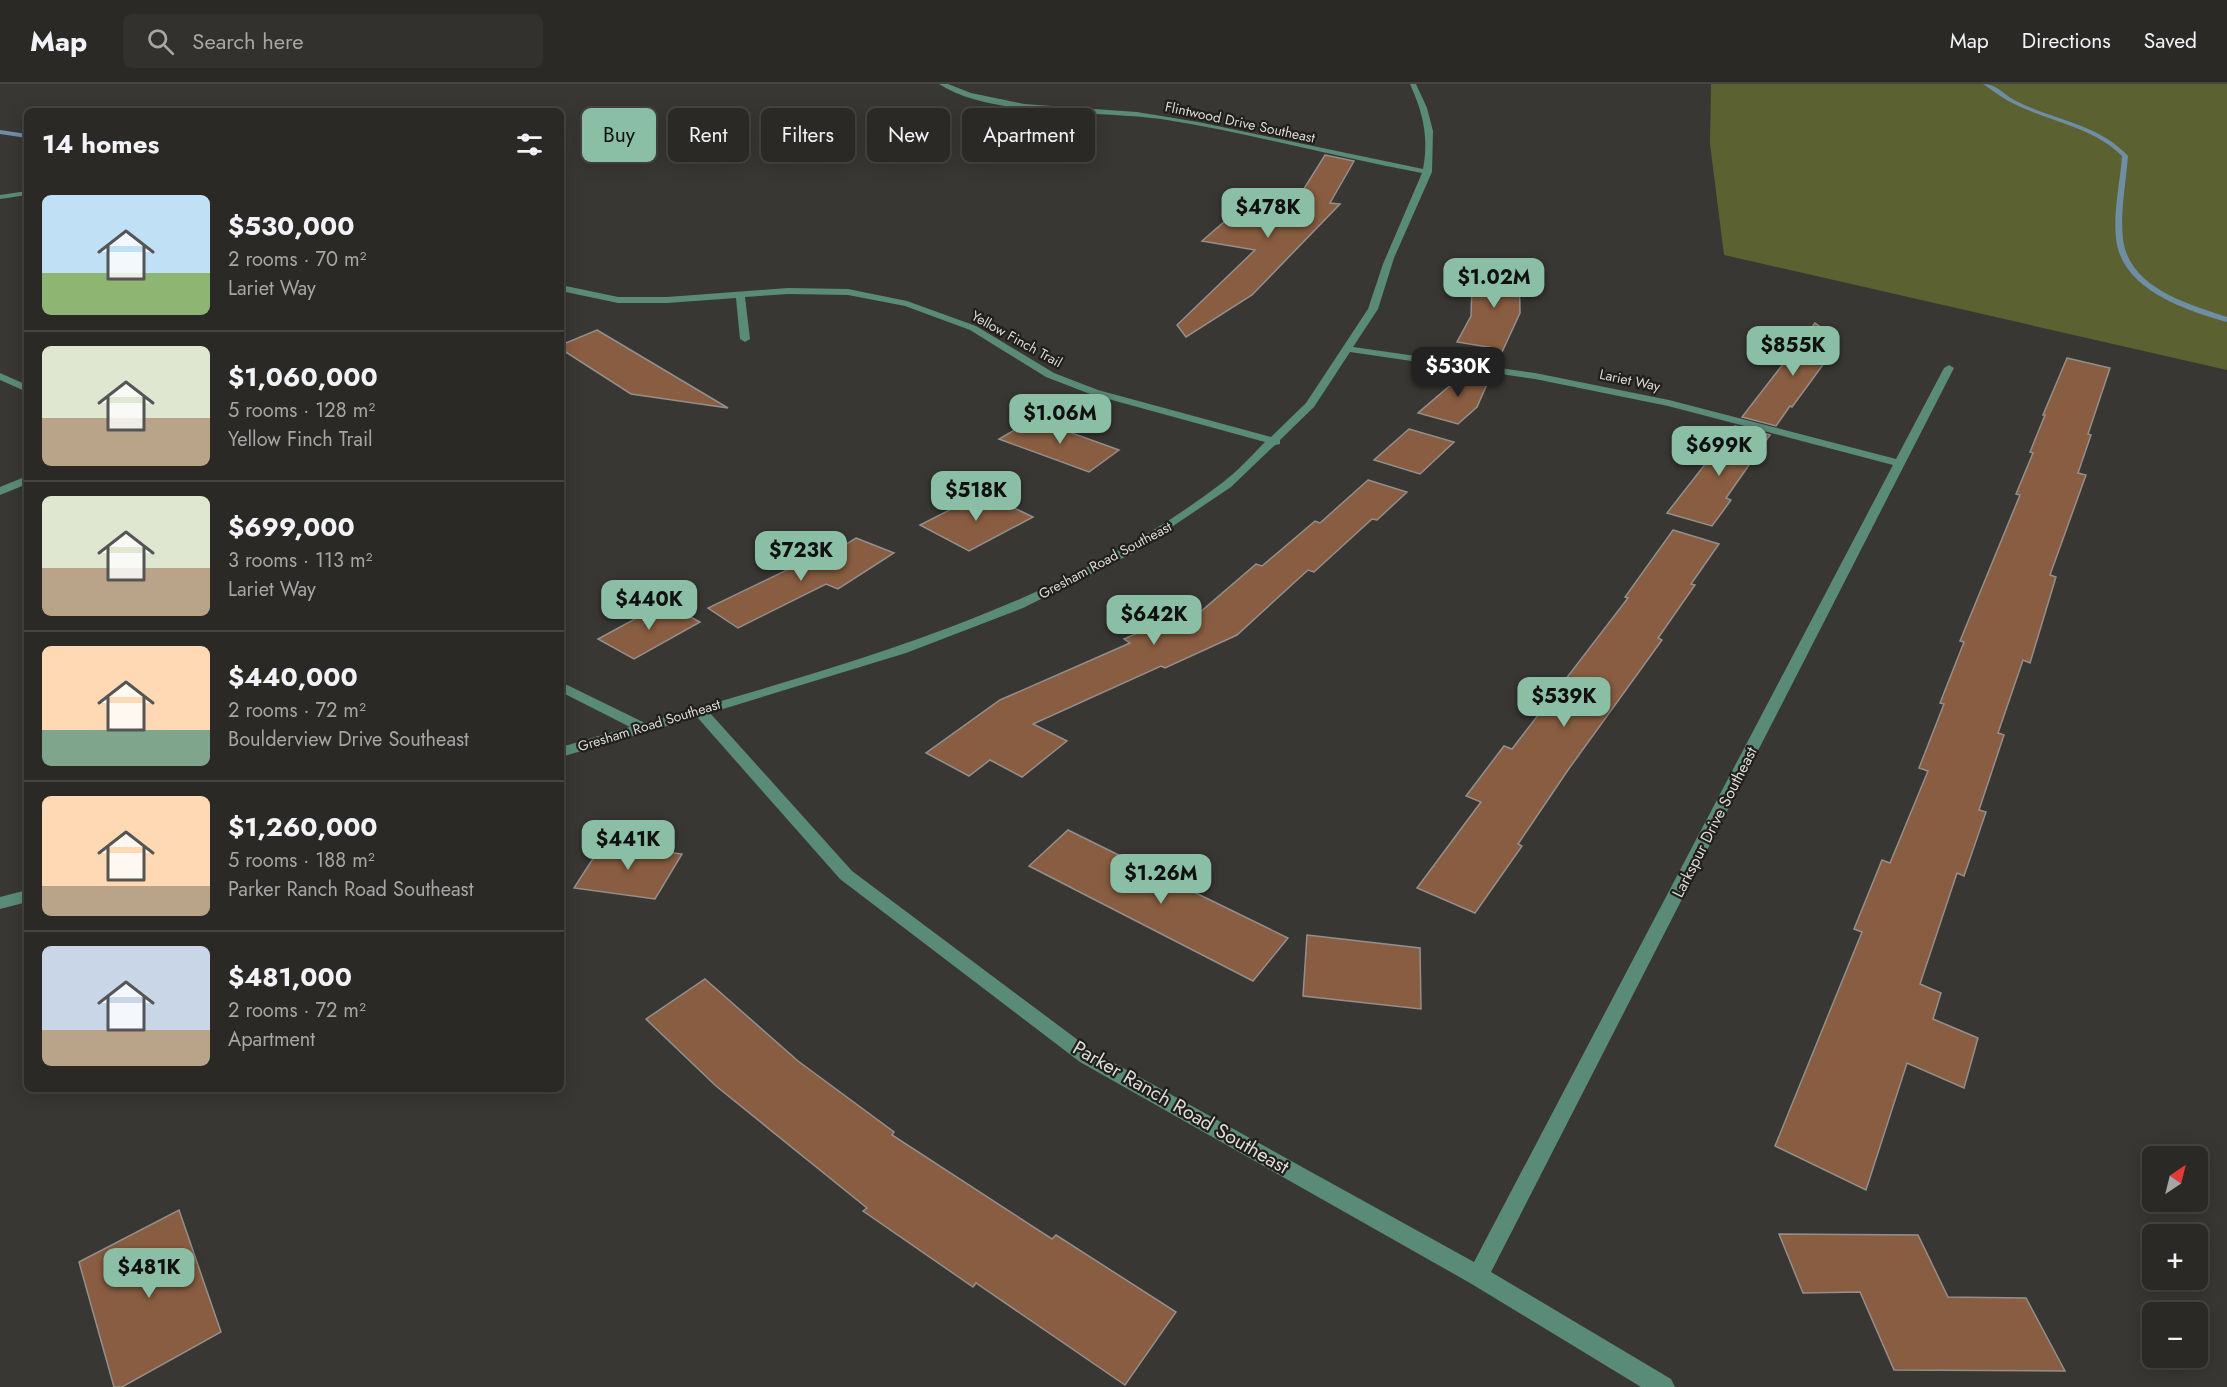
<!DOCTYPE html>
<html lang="en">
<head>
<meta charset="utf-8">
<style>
  body { margin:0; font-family:Jost,sans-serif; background:#33312e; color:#f1f3f6; height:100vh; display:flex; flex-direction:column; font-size:22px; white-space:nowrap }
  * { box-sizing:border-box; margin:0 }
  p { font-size:20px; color:#a6a6a7 }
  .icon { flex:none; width:33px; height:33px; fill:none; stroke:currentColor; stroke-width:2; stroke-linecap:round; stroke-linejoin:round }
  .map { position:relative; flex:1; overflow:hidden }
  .panel { position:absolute; left:24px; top:24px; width:540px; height:984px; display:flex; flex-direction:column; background:#2b2926; border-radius:9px; box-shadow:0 3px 15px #0003,0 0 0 2px #474543 }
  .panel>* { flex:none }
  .guide { position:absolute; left:582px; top:24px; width:570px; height:54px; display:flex; gap:12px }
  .needle { width:39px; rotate:35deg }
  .tools { position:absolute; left:2142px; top:1062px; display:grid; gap:12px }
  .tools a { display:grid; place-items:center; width:66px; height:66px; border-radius:9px; background:#2b2926; box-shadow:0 3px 15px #0003,0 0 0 2px #474543; font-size:30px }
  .price { position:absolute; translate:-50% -51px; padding:0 14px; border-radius:12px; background:#8abfa5; color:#111; font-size:20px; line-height:39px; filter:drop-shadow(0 2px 3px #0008) }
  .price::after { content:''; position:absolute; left:50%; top:36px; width:18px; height:14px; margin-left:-9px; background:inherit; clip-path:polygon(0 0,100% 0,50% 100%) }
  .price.selected { background:#222; color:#fff }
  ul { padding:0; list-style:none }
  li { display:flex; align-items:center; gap:18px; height:150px; padding:0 18px }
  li+li { border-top:2px solid #474543 }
  li span { display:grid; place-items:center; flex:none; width:168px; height:120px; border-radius:9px; color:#555 }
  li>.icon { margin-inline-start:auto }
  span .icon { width:72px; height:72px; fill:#fffc; stroke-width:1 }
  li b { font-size:26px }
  h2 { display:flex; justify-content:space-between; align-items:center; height:72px; padding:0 18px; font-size:26px }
  .pill { padding:0 21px; border-radius:9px; background:#2b2926; box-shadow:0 3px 15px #0003,0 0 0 2px #474543; font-size:21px; line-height:54px }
  .pill.selected { background:#8abfa5; color:#111 }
  header { display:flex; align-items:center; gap:36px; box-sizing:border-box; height:84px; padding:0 30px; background:#2b2926; border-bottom:2px solid #474543 }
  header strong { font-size:28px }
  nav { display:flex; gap:33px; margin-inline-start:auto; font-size:21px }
  .search { width:420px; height:54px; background:#33312e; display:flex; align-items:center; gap:15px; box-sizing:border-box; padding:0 21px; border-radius:9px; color:#a6a6a7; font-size:22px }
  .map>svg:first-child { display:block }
</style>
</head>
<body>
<header>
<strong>Map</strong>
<div class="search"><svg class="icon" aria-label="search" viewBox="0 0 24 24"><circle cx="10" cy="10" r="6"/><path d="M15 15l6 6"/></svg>Search here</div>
<nav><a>Map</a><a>Directions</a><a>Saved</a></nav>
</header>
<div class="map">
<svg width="2227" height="1303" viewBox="0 0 2227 1303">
  <rect width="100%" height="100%" fill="#393733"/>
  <!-- green -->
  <polygon fill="#5b6131" points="1711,0 2227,0 2227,286 1724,171 1710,60"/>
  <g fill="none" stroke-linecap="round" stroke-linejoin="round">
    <!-- stream -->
    <g fill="#6f8da3" fill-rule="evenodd">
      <path d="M1983,0C1997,0 2004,11 2016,17C2053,36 2099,40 2128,72C2126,99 2120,128 2123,155C2129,204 2188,220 2227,233V238C2185,226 2122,206 2116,155C2113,128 2120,99 2122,72C2095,45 2057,39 2023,24C2008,18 1996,9 1983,0Z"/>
      <polygon points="0,46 27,50 27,54 0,50"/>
    </g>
  </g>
  <!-- building -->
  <g fill="#895d41" stroke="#948f8c" stroke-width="1.5">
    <polygon points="1325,71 1354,77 1330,119 1340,120 1252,211 1186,253 1177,241 1255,166 1202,157 1255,111 1297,116"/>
    <polygon points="1489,176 1519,181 1520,229 1496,281 1477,278 1494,264 1457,258 1471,232 1472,202"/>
    <polygon points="1815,239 1836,254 1831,262 1836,263 1792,323 1790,322 1776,342 1742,333"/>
    <polygon points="597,246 728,324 631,310 561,265 561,261"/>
    <polygon points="2067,274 2110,284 2088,350 2091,351 2078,389 2086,391 2050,491 2056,493 2030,579 2023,576 1998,649 2004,651 1979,726 1986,728 1964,792 1957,789 1920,900 1941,909 1933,935 1978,954 1964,1004 1907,979 1866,1106 1775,1062 1862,848 1854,845 1882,776 1890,779 1928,687 1919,684 1944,620 1940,619 1964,558 1960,557 2020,411 2016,410 2033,369 2030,368 2045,331 2043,331"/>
    <polygon points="1467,287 1491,291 1477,323 1458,340 1418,329"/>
    <polygon points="1033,335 1119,366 1089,388 999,355"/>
    <polygon points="1735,342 1770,351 1726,414 1731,416 1712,442 1667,429"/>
    <polygon points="1409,345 1454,358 1420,390 1374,376"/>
    <polygon points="1368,396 1407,408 1377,436 1372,435 1314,488 1308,486 1237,551 1165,584 1161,582 1033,640 1067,657 1022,693 990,676 969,692 926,669 1000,616 1130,559 1124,555 1192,525 1199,529 1256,480 1262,482 1315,437 1320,439"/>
    <polygon points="983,409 1033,433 969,467 920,441"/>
    <polygon points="1673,446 1719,460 1691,500 1695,501 1658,554 1662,556 1568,686 1518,760 1522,762 1475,829 1417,804 1481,718 1466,712 1504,662 1512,665 1628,514 1625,513"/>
    <polygon points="856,454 894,469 838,505 826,500 738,544 708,524 818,471 820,476"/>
    <polygon points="664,519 700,538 634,575 598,555"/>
    <polygon points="1068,746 1161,792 1288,854 1253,897 1029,782"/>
    <polygon points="603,759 682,770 655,815 574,804"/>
    <polygon points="1307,851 1420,864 1421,925 1303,912"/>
    <polygon points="705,895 798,977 894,1048 892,1051 1052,1155 1056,1151 1176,1228 1125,1301 976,1199 973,1203 863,1127 867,1124 716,1002 646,935"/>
    <polygon points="179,1126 221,1248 122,1303 114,1303 79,1178"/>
    <polygon points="1779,1150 1918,1151 1948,1213 2026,1214 2065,1287 1894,1286 1860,1208 1803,1209"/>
  </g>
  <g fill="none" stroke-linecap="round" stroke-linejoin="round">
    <!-- minor -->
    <g fill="#5a8a78" fill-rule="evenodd">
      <path d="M939,0H948L971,9L1024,20L1137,28L1198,38L1423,85C1429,53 1423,29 1410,0H1416L1427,24L1433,47L1432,88L1394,174L1378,225L1353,263L1535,289L1669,316L1896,375L1944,284L1949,281L1954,284L1491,1188L1671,1295L1675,1303H1641L1470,1199L1080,978L840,795L697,633L561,673V663L630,643L561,608V598L645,639C841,582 1056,526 1222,399C1238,387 1251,372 1265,358L1090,310L1046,293L970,246L905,222L848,211L788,210L745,213L750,255L745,258L740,255L736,214L667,219H618L561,207V201L618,213H667L788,204L848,205L907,217L976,242L1054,289L1098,306L1271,353L1306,319L1368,225L1383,180L1422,89C1337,73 1253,50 1167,36C1104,26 990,34 939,0ZM1350,268L1535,295L1668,322L1893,381L1474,1178L1094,968L852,787L710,629L906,569L1023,524L1133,469L1231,403L1275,361L1280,360V356L1314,323Z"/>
      <polygon points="27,107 27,111 0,115 0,111"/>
      <polygon points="0,289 27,301 27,308 0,296"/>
      <polygon points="27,392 27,400 0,411 0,403"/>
      <polygon points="27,806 27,818 0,825 0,813"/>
    </g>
  </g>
  <g text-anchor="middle" stroke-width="4.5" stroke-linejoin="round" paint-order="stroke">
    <!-- far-street labels -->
    <g font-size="14" fill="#dddbd8" stroke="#201f1d">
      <text transform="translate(1240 38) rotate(12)" y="5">Flintwood Drive Southeast</text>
      <text transform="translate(1017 255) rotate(29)" y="5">Yellow Finch Trail</text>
      <text transform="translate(1630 296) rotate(12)" y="5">Lariet Way</text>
      <text transform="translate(1105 476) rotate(-28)" y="5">Gresham Road Southeast</text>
      <text transform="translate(649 641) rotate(-17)" y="5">Gresham Road Southeast</text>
    </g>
    <!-- street labels -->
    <g font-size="16" fill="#dddbd8" stroke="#201f1d">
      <text transform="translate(1714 738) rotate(-63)" y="6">Larkspur Drive Southeast</text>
    </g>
    <!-- near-street labels -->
    <g font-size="20" fill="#dddbd8" stroke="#201f1d">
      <text transform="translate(1181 1023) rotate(30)" y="7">Parker Ranch Road Southeast</text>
    </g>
  </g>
</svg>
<div class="tools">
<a><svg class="needle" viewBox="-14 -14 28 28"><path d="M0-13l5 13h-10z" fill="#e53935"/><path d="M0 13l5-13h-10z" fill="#a6a6a7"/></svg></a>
<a>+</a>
<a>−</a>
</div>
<b class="price" style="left:1268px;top:155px">$478K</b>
<b class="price" style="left:1494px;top:225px">$1.02M</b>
<b class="price" style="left:1793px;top:293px">$855K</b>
<b class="price selected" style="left:1458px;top:314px">$530K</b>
<b class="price" style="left:1060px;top:361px">$1.06M</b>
<b class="price" style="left:1719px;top:393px">$699K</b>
<b class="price" style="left:976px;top:438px">$518K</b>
<b class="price" style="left:801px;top:498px">$723K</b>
<b class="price" style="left:649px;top:547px">$440K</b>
<b class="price" style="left:1154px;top:562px">$642K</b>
<b class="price" style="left:1564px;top:644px">$539K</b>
<b class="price" style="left:628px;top:787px">$441K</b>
<b class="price" style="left:1161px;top:821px">$1.26M</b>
<b class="price" style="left:149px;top:1215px">$481K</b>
<div class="guide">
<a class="pill selected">Buy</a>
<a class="pill">Rent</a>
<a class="pill">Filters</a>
<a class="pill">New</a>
<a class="pill">Apartment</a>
</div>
<section class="panel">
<h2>14 homes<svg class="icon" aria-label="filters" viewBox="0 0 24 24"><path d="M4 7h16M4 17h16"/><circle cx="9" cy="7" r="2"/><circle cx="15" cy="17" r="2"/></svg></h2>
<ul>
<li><span style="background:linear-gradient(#bfe0f5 65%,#8fb573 0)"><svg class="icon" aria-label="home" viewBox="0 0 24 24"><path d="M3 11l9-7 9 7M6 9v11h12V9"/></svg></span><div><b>$530,000</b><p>2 rooms · 70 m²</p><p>Lariet Way</p></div></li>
<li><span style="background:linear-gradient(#dfe7d0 60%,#b9a48a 0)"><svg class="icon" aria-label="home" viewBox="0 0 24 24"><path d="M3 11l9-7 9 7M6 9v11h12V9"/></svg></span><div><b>$1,060,000</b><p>5 rooms · 128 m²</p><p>Yellow Finch Trail</p></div></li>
<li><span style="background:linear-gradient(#dfe7d0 60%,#b9a48a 0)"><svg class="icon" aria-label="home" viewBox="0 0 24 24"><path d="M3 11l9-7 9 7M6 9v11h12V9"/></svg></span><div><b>$699,000</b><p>3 rooms · 113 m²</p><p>Lariet Way</p></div></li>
<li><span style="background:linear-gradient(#ffd9b3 70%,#7fa58c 0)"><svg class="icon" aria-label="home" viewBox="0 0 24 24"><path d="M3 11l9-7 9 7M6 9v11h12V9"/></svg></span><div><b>$440,000</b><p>2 rooms · 72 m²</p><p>Boulderview Drive Southeast</p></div></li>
<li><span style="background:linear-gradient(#ffd9b3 75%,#b9a48a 0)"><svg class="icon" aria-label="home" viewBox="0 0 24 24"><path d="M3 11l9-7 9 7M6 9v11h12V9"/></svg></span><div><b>$1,260,000</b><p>5 rooms · 188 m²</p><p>Parker Ranch Road Southeast</p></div></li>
<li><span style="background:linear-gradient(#c9d6e8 70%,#b9a48a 0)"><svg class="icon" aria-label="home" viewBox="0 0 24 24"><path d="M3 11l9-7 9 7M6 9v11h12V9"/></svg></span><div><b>$481,000</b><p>2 rooms · 72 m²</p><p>Apartment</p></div></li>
</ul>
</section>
</div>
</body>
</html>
